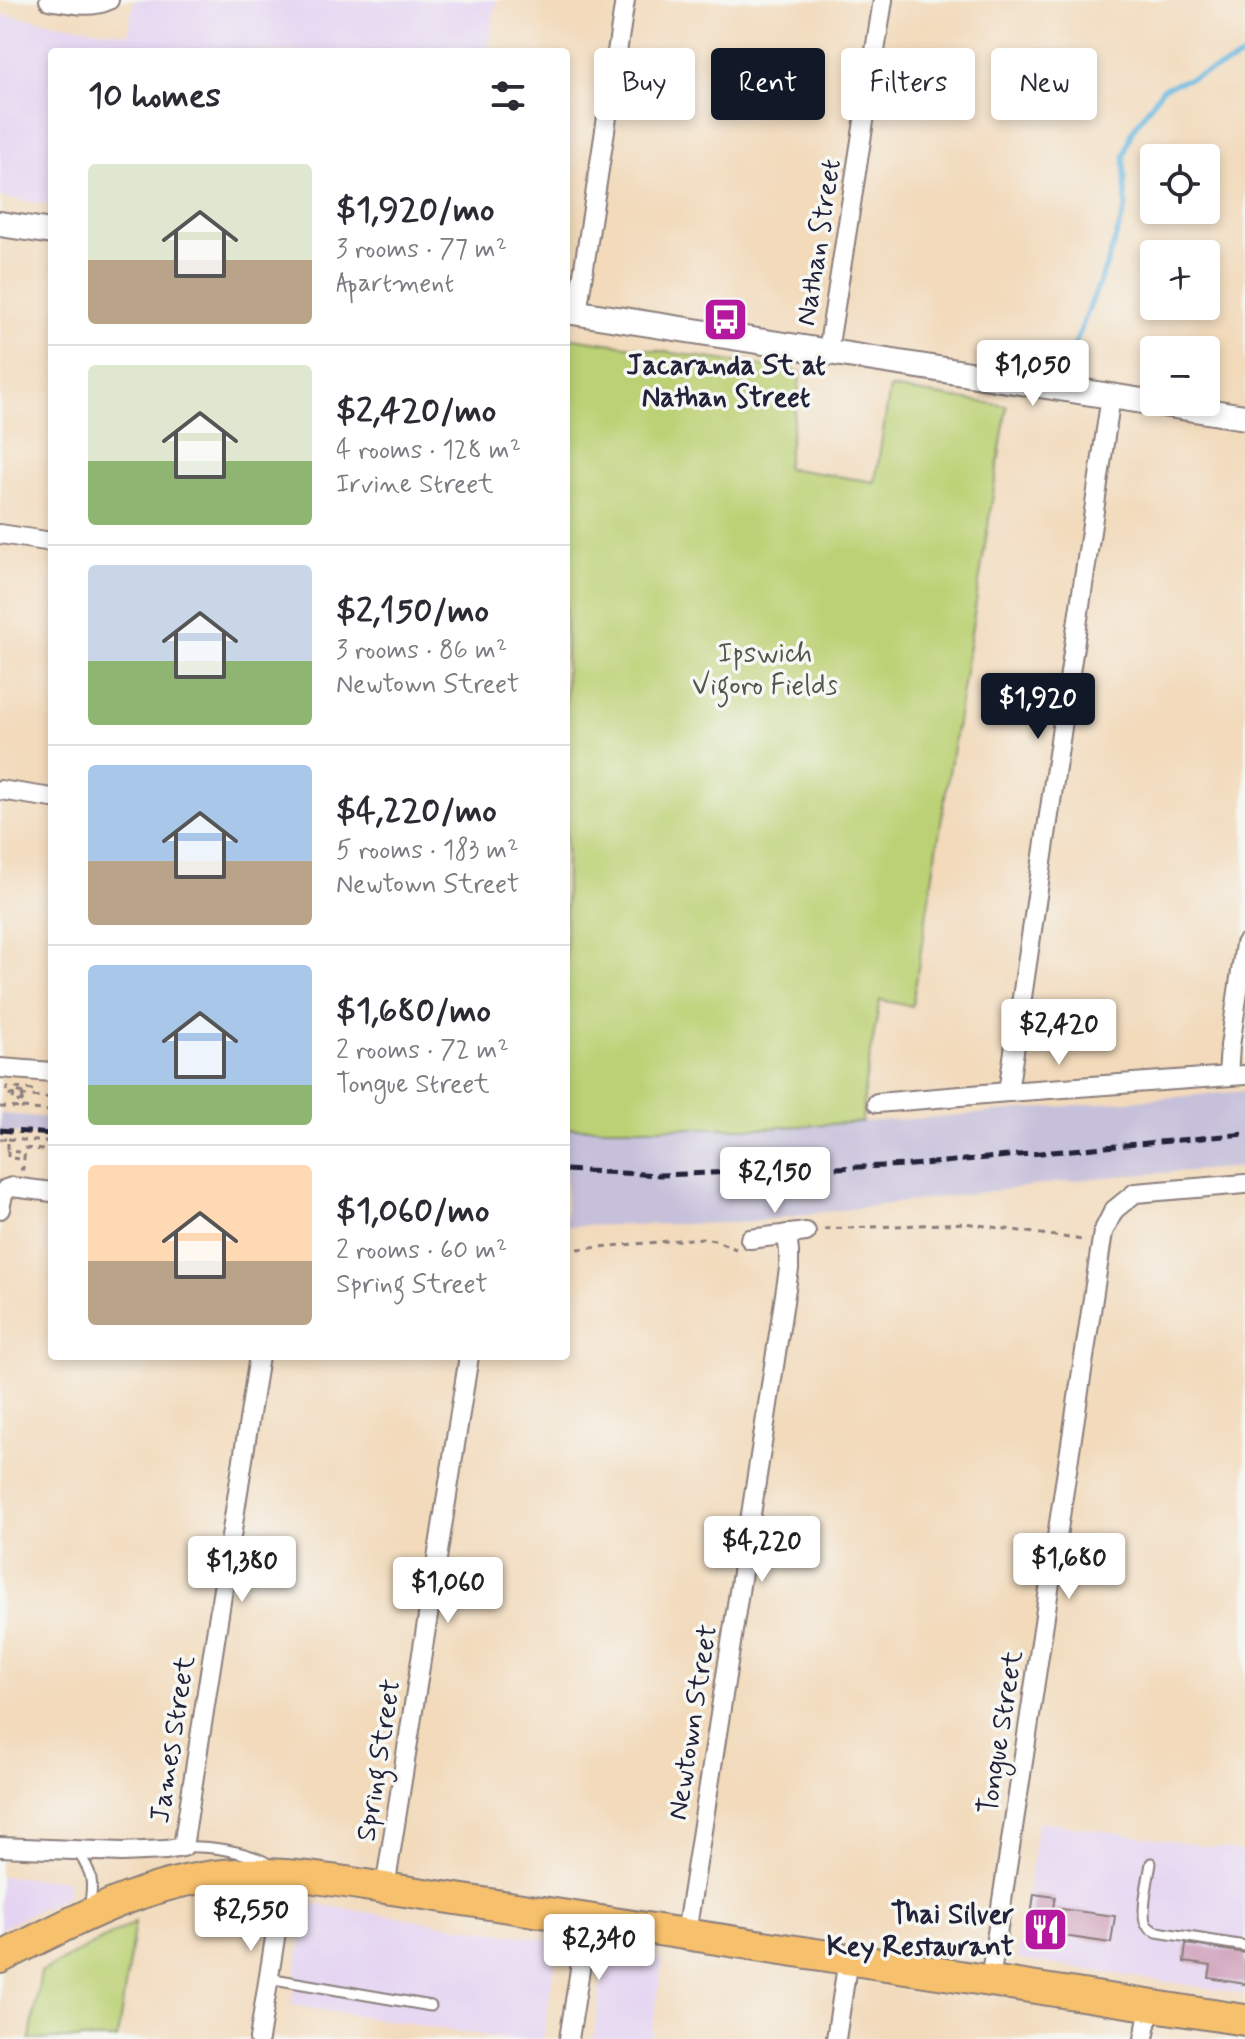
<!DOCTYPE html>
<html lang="en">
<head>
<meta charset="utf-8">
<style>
  body { margin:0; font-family:Mynerve,sans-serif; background:#f7f7f7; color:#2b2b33; height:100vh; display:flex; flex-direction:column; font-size:30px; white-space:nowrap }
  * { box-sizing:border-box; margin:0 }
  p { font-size:26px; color:#7c7c81 }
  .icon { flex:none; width:44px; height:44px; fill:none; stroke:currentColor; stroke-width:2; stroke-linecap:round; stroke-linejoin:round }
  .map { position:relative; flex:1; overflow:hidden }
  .details { position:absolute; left:48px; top:48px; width:522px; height:1312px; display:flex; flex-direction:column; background:#fff; border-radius:8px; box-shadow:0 4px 12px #0003 }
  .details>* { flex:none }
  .hud { position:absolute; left:594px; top:48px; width:530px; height:72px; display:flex; gap:16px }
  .controls { position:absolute; left:1140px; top:144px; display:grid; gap:16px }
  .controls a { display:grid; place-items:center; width:80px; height:80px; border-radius:8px; background:#fff; box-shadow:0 4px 12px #0003; font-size:40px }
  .price { position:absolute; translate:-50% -68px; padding:0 18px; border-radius:8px; background:#fff; color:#222; font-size:26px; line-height:52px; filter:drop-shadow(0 2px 4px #0008) }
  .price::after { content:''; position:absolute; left:50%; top:48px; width:24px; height:18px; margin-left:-12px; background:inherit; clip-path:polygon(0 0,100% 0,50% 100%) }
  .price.active { background:#111827; color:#fff }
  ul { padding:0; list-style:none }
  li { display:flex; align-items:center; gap:24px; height:200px; padding:0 40px }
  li+li { border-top:2px solid #e1e1e2 }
  li span { display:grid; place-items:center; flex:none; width:224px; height:160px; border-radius:8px; color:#555 }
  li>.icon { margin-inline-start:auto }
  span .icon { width:96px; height:96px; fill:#fffc; stroke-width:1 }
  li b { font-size:34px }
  h2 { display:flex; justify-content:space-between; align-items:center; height:96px; padding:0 40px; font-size:34px }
  .chip { padding:0 28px; border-radius:8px; background:#fff; box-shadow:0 4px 12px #0003; font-size:28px; line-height:72px }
  .chip.active { background:#111827; color:#fff }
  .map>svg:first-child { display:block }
</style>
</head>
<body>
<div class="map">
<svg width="1245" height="2039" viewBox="0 0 1245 2039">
  <rect width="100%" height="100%" fill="#f6f6f2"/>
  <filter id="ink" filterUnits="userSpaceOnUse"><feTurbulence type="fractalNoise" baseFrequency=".0125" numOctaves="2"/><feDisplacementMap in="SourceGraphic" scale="16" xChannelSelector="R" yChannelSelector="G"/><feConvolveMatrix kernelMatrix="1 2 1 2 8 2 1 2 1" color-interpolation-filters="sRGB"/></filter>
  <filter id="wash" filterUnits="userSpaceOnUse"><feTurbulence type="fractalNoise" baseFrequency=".006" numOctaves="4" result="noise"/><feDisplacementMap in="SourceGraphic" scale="32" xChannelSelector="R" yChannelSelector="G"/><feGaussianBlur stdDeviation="1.8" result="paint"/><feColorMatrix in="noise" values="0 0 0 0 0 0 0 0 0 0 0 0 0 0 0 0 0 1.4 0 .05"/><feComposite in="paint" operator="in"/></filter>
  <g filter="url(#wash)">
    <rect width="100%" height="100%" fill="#f2dabb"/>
    <!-- built -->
    <g fill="#e4d3f2">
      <polygon points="134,0 496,0 488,52 52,52 52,205 0,197 0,14 128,34"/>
      <polygon points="1038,1821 1245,1852 1245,1994 1017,1959"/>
      <polygon points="0,1876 68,1880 68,1895 0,1929"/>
      <polygon points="314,1904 544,1939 550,1942 555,1949 556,1956 543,2039 506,2039 291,2005 304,1917 309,1906"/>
      <polygon points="606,1951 663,1960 651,2039 593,2039"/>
    </g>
    <!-- industrial -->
    <g fill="#c6c0da">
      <polygon points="1245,1091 1245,1167 1103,1177 738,1223 566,1226 566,1128 768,1128 927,1118"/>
      <polygon points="0,1114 52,1118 52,1136 0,1132"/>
    </g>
    <!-- green -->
    <g fill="#bcd175" stroke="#6f7a58" stroke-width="2">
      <polygon points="566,337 801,372 786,468 875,482 890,388 1007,406 912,1006 880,1000 865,1084 862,1122 768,1128 566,1128"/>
      <polygon points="135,1922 117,2039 30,2039 41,1972"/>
    </g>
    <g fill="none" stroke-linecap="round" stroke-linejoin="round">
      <!-- stream -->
      <polyline stroke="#61b4dd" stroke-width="5" points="1071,354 1108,261 1126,206 1124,157 1132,131 1163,88 1224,66 1245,55"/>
    </g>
    <g id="blocks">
      <!-- building -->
      <g fill="#cc9ab6">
        <polygon points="1034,1894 1055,1897 1053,1908 1115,1916 1111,1943 1029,1931"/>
        <polygon points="1186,1944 1245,1953 1245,1984 1209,1978 1211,1966 1184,1962"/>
      </g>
    </g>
  </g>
  <g filter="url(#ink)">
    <use href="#blocks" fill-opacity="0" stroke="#8a7e7b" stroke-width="2"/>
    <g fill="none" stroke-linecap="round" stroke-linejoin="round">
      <defs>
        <g id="service">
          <path d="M183,1847C209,1846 247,1851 269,1864"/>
          <path d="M77,1851C93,1873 94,1882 89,1908"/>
          <path d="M1151,1863C1149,1877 1140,1913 1146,1924C1149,1929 1152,1930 1157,1932L1245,1946"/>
          <polyline points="268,1978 431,2006"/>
        </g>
        <g id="minor">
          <path d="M49,0C69,3 90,9 109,0"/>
          <polyline points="577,313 625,0"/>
          <polyline points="828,351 883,0"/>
          <polyline points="0,534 52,542"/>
          <polyline points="0,790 52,798"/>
          <polyline points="0,1068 52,1072"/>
          <polyline points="1228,1076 1230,1046 1245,944"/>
          <polyline points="1008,1092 1111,396"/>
          <polyline points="877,1103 1008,1092 1245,1075"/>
          <polyline points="0,1209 3,1194 6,1189 12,1187 52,1192"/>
          <polyline points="750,1239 806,1232"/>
          <polyline points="0,1847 122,1852 166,1850 183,1847 259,1356"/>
          <polyline points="385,1888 469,1356"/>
          <polyline points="686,1934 789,1269 789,1252 787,1234"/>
          <polyline points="990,1980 1103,1232 1114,1210 1135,1193 1245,1184"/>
          <polyline points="259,2039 285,1875"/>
          <polyline points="569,2039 588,1919"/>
          <polyline points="836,2039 848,1959"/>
          <polyline points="1144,2039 1150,2006"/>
        </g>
        <g id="tertiary">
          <polyline points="0,224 52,232"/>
          <polyline points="566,311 1245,417"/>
        </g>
        <path id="primary" d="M0,1958C76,1920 152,1877 239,1874C288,1872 337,1881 385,1888L1245,2020"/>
      </defs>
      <!-- service casing -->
      <use href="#service" stroke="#8a7e7b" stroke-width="13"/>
      <!-- minor casing -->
      <use href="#minor" stroke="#8a7e7b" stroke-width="22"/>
      <!-- tertiary casing -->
      <use href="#tertiary" stroke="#8a7e7b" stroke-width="28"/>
      <!-- primary casing -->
      <use href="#primary" stroke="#8a7e7b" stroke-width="34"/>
      <!-- path -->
      <g stroke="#8a7e7b" stroke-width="3" stroke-dasharray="6 6" stroke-linecap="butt">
        <polyline points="33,1090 7,1087 6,1094 52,1098"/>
        <polyline points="23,1096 22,1108 52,1111"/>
        <polyline points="0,1107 22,1108"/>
        <polyline points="0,1139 8,1139 8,1151"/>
        <polyline points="8,1139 52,1142"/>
        <polyline points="20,1152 8,1151 8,1158 24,1159"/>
        <polyline points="20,1169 23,1169 25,1148 52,1151"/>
        <polyline points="824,1229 965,1223 1083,1240"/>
        <polyline points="566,1250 703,1238 714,1240 736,1249"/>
      </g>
      <!-- service -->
      <use href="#service" stroke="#fff" stroke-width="9"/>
      <!-- minor -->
      <use href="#minor" stroke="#fff" stroke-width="18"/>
      <!-- tertiary -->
      <use href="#tertiary" stroke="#fff" stroke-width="24"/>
      <!-- primary -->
      <use href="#primary" stroke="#f7c06c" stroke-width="30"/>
      <!-- rail -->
      <g stroke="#22223b" stroke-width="5" stroke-dasharray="12 6" stroke-linecap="butt">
        <polyline points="0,1130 52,1134"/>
        <polyline points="566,1170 659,1175 911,1165 1245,1134"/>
      </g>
      <!-- path-bridge -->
      <polyline stroke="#8a7e7b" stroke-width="3" stroke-dasharray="6 6" stroke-linecap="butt" points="23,1102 13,1101 14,1091 25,1093"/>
    </g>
  </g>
  <!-- icons -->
  <defs>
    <symbol id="bus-square" viewBox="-11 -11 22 22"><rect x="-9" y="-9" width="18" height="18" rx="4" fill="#b5179e" stroke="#f6f6f2"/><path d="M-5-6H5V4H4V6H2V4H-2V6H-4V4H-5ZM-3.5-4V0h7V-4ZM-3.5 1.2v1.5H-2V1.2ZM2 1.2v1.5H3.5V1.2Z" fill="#fff"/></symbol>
    <symbol id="restaurant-square" viewBox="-11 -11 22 22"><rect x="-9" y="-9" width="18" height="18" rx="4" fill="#b5179e" stroke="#f6f6f2"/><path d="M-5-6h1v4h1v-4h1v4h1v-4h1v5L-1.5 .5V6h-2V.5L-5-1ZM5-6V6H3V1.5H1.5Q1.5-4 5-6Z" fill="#fff"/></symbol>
  </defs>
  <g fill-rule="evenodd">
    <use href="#bus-square" x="700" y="294" width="51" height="51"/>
    <use href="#restaurant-square" x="1020" y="1904" width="51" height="51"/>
  </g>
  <g text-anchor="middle" stroke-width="7" stroke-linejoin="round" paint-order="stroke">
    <!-- street labels -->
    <g font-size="28" fill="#22223b" stroke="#f6f6f2">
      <text transform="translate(817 242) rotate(-81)" y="10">Nathan Street</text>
      <text transform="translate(691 1722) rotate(-81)" y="10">Newtown Street</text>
      <text transform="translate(999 1732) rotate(-81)" y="10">Tongue Street</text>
      <text transform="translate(171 1739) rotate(-81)" y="10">James Street</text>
      <text transform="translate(377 1760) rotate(-81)" y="10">Spring Street</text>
    </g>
    <!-- poi labels -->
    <g font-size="28" font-weight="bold" fill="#22223b" stroke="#f6f6f2">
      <text x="726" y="374">Jacaranda St at<tspan x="726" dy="32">Nathan Street</tspan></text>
      <text x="1014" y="1923" text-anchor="end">Thai Silver<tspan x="1014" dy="32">Key Restaurant</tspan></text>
    </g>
    <!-- park labels -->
    <g font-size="28" fill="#50574c" stroke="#f6f6f2">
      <text x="765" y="662">Ipswich<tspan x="765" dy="32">Vigoro Fields</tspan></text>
    </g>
  </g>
</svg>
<div class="controls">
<a><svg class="icon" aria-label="locate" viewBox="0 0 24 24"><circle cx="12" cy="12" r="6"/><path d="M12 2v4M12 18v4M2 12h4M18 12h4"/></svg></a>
<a>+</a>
<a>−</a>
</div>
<b class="price" style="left:1033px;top:408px">$1,050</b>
<b class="price active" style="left:1038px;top:741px">$1,920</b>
<b class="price" style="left:1059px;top:1067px">$2,420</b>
<b class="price" style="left:775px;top:1215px">$2,150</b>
<b class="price" style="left:762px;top:1584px">$4,220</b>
<b class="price" style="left:1069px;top:1601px">$1,680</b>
<b class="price" style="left:242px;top:1604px">$1,380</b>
<b class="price" style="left:448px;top:1625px">$1,060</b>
<b class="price" style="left:251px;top:1953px">$2,550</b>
<b class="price" style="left:599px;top:1982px">$2,340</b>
<div class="hud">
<a class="chip">Buy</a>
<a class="chip active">Rent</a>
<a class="chip">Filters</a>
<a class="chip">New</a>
</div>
<section class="details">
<h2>10 homes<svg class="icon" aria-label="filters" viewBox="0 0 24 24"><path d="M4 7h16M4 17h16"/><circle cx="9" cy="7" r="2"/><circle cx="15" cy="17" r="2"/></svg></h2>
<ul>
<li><span style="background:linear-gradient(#dfe7d0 60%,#b9a48a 0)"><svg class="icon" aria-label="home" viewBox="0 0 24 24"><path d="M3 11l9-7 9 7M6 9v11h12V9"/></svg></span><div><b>$1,920/mo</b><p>3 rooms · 77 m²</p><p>Apartment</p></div></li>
<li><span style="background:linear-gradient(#dfe7d0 60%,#8fb573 0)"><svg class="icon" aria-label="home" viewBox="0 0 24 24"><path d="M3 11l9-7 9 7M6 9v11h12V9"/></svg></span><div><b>$2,420/mo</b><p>4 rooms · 128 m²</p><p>Irvine Street</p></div></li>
<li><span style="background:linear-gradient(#c9d6e8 60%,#8fb573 0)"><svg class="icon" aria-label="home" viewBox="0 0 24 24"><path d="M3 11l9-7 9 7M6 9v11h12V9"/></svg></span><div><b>$2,150/mo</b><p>3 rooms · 86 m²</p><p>Newtown Street</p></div></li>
<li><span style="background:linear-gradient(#a9c7e8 60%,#b9a48a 0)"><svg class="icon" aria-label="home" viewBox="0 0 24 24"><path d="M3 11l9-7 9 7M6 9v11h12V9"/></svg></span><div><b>$4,220/mo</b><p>5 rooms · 183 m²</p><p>Newtown Street</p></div></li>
<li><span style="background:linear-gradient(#a9c7e8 75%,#8fb573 0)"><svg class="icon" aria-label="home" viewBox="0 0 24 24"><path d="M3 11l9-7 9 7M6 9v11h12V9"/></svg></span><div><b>$1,680/mo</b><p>2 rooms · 72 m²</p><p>Tongue Street</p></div></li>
<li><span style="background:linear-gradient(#ffd9b3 60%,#b9a48a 0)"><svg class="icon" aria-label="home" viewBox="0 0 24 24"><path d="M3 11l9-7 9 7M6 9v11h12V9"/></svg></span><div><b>$1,060/mo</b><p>2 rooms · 60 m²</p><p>Spring Street</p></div></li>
</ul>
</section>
</div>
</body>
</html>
